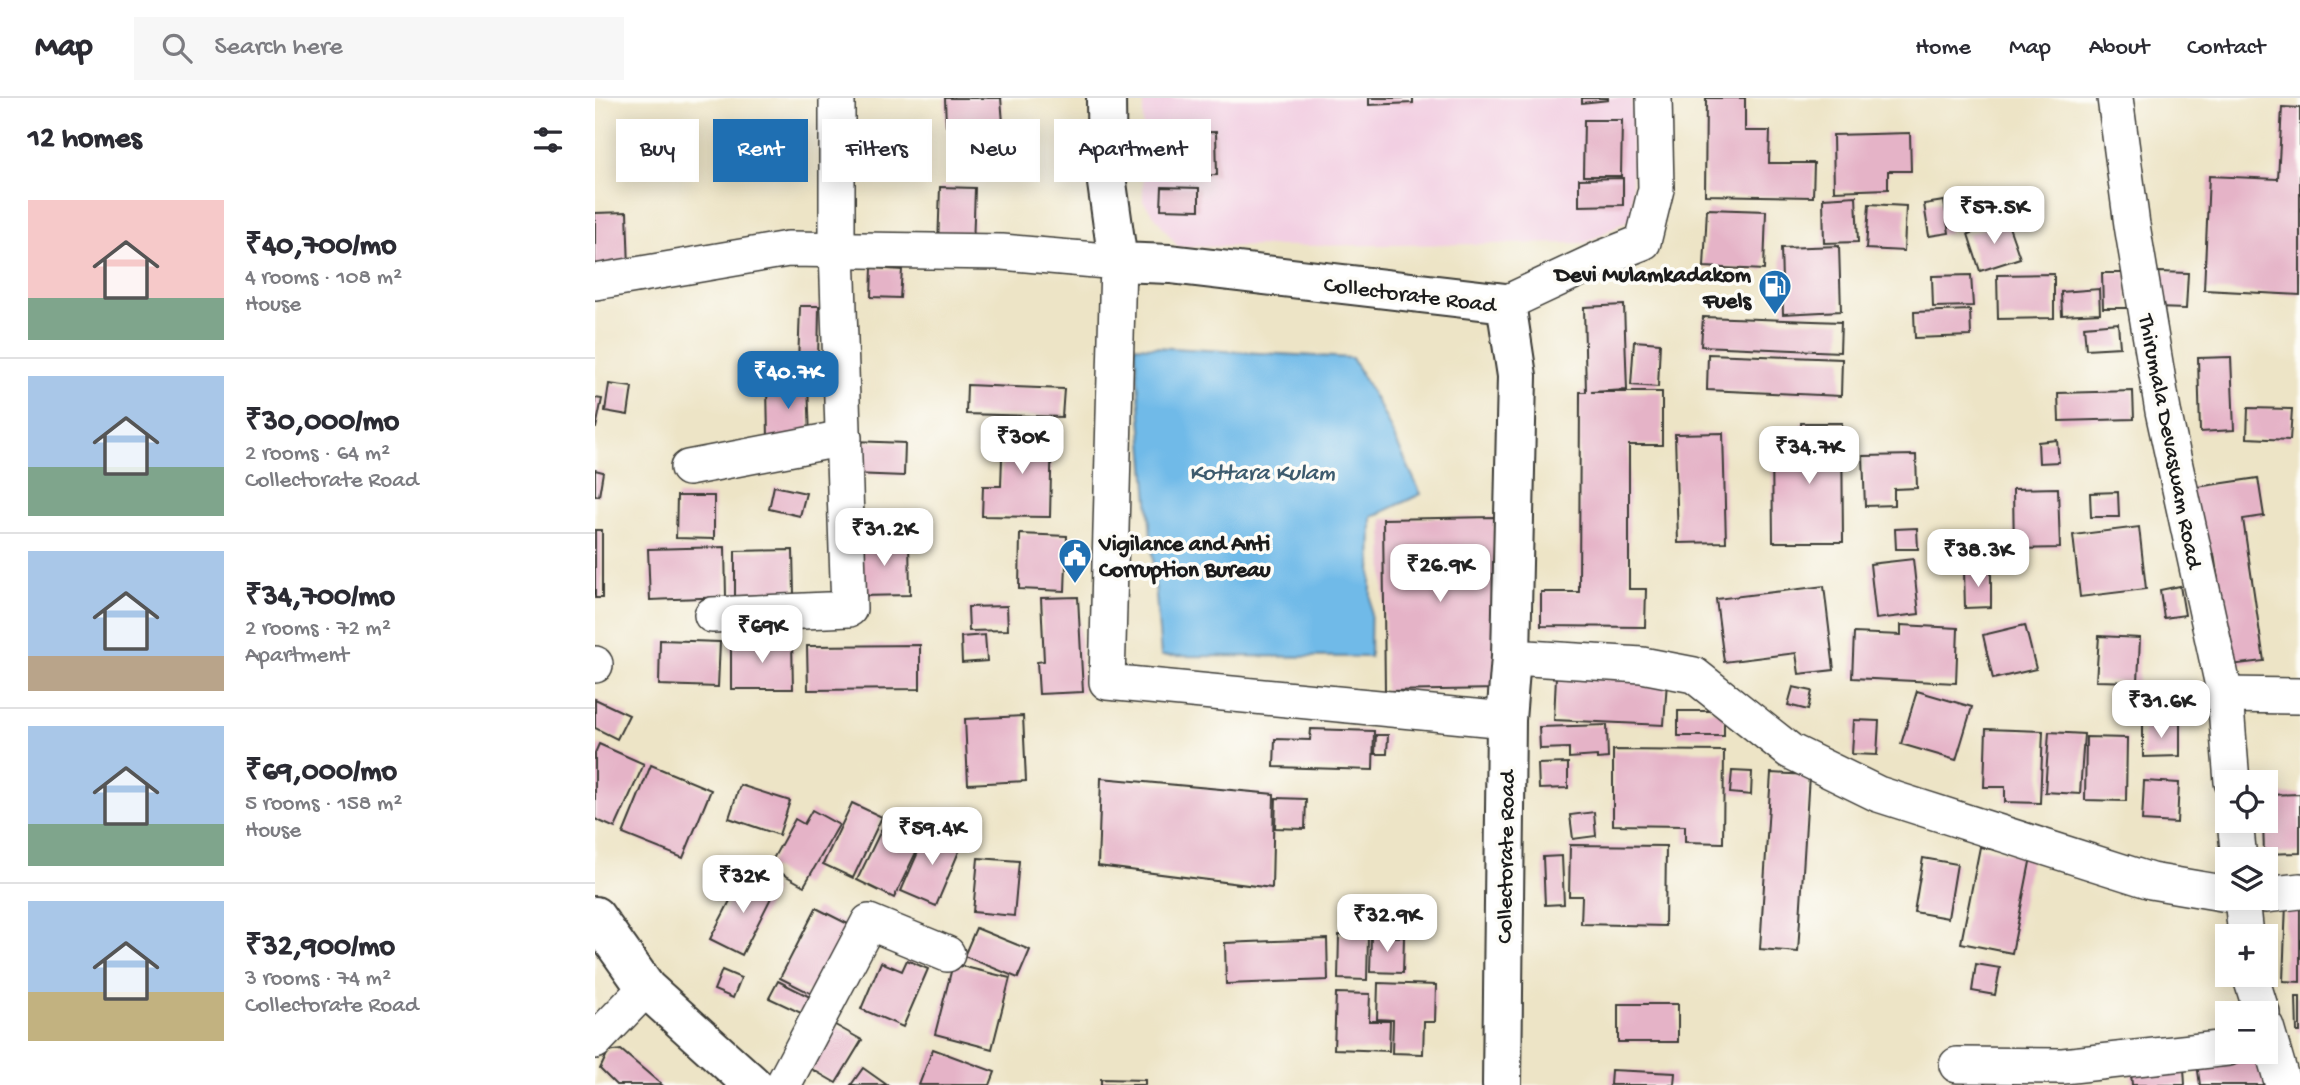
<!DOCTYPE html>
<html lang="en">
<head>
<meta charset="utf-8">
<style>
  body { margin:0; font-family:"Gochi Hand",sans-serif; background:#f7f7f7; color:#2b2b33; height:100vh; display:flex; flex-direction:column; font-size:26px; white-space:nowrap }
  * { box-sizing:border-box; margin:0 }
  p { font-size:23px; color:#7c7c81 }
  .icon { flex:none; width:38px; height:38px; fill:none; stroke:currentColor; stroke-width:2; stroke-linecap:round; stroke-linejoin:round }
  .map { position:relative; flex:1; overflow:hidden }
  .side { display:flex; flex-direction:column; background:#fff; width:595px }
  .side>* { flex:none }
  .hud { position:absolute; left:21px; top:21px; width:665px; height:63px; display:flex; gap:14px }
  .controls { position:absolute; left:1620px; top:672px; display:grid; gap:14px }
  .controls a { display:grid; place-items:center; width:63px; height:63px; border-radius:0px; background:#fff; box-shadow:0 4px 18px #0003; font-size:35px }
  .price { position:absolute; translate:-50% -60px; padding:0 16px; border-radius:14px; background:#fff; color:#222; font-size:23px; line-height:46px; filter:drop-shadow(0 2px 4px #0008) }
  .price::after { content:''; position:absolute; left:50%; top:42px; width:21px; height:16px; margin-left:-10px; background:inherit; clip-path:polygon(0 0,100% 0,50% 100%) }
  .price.current { background:#1f6fb2; color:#fff }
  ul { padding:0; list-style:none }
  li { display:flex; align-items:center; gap:21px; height:175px; padding:0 28px }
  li+li { border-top:2px solid #e1e1e2 }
  li span { display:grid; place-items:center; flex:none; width:196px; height:140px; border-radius:0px; color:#555 }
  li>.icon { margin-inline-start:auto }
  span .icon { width:84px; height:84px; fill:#fffc; stroke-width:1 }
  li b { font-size:30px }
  h2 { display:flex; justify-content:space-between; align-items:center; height:84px; padding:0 28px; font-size:30px }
  .pill { padding:0 24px; border-radius:0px; background:#fff; box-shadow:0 4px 18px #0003; font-size:24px; line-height:63px }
  .pill.current { background:#1f6fb2; color:#fff }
  header { display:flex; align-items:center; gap:42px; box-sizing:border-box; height:98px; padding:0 35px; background:#fff; border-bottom:2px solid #e1e1e2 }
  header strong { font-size:33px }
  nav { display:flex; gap:38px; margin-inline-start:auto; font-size:24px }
  .search { width:490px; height:63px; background:#f7f7f7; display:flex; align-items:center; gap:18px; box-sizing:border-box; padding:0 24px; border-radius:0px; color:#7c7c81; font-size:26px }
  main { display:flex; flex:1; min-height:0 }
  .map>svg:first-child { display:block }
</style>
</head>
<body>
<header>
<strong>Map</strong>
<div class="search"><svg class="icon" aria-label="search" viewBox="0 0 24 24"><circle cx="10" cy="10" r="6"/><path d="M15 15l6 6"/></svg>Search here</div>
<nav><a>Home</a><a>Map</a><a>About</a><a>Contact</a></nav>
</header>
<main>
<section class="side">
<h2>12 homes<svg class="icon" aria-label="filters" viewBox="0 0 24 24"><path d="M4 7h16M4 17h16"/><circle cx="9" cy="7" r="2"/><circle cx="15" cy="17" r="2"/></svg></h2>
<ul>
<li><span style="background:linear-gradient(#f6c9c9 70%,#7fa58c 0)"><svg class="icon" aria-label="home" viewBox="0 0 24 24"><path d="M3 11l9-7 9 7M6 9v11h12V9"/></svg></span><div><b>₹40,700/mo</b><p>4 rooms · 108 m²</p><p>House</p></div></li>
<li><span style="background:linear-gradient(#a9c7e8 65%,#7fa58c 0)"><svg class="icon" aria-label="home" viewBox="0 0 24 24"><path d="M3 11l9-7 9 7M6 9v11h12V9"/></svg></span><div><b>₹30,000/mo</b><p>2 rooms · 64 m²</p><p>Collectorate Road</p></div></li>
<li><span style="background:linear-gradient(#a9c7e8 75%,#b9a48a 0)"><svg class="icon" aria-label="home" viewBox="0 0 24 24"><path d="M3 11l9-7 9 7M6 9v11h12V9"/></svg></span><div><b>₹34,700/mo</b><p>2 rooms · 72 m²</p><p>Apartment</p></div></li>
<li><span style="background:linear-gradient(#a9c7e8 70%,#7fa58c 0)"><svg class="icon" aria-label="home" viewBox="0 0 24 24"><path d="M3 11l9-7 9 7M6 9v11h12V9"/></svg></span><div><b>₹69,000/mo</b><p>5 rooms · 158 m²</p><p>House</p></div></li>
<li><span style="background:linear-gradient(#a9c7e8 65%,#c2b280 0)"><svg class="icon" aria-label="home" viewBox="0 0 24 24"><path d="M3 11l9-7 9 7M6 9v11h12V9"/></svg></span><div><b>₹32,900/mo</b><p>3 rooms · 74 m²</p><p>Collectorate Road</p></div></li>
</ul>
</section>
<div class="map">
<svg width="1705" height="987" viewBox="0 0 1705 987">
  <rect width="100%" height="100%" fill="#fdfcf7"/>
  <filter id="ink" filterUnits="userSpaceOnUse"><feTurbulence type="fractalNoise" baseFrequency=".0143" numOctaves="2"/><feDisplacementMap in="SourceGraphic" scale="14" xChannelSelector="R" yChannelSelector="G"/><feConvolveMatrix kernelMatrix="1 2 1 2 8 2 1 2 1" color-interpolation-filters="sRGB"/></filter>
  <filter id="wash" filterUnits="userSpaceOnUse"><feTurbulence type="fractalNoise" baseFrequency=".00686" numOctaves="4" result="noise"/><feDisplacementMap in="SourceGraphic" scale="28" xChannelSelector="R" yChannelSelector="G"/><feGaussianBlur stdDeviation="1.57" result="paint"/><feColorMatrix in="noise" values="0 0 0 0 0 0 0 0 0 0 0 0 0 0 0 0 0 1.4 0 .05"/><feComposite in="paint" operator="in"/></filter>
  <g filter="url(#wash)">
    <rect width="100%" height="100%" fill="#ede4c6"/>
    <!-- built -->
    <polygon fill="#f2cfe2" points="548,0 1037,0 1037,120 991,145 583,149 548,103"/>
    <!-- water -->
    <polygon fill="#6fbae8" stroke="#466b82" stroke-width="2" points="540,248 757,260 786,311 826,396 777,419 775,559 566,558"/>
    <g id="blocks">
      <!-- building -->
      <g fill="#e5b3c7">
        <polygon points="350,0 406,0 408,25 351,28"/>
        <polygon points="774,0 818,0 818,5 774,7"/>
        <polygon points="987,0 1013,0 1013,2 987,5"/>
        <polygon points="1111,0 1150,0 1150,33 1175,33 1174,65 1219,65 1218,99 1110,97"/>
        <polygon points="1687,9 1705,10 1705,197 1609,192 1614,78 1683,81"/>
        <polygon points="989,22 1027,22 1026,78 988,78"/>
        <polygon points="621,34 622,77 577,78 576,35"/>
        <polygon points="1315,35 1316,73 1293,73 1293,91 1239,93 1238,37"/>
        <polygon points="1028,80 1028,107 984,108 984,81"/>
        <polygon points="345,89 380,90 378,150 343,149"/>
        <polygon points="567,89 604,90 604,112 566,111"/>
        <polygon points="1261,98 1263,144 1229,145 1228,100"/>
        <polygon points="1349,103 1354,135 1334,138 1329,106"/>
        <polygon points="1274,106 1311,108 1309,153 1271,151"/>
        <polygon points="1112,111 1171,113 1169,172 1109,169"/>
        <polygon points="32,114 34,170 0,172 0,115"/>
        <polygon points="1412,123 1425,160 1385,173 1373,136"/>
        <polygon points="1244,148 1246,213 1188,216 1186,150"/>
        <polygon points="277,170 307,172 305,200 276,199"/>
        <polygon points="1563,174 1593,175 1591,211 1561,210"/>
        <polygon points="1507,175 1532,175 1533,210 1508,210"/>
        <polygon points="1459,176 1459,220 1403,221 1402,177"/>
        <polygon points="1376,177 1378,208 1338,209 1337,178"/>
        <polygon points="1504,191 1505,215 1467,217 1466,194"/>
        <polygon points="1029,207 1032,292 996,294 1067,294 1067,347 1034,347 1034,491 1051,491 1050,529 946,528 946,494 984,494 985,294 991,294 989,209"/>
        <polygon points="205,208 224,208 223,267 203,267"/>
        <polygon points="1375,212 1376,238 1320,240 1319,214"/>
        <polygon points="1108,219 1246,224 1245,254 1106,248"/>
        <polygon points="1523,225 1525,249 1491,251 1489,228"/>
        <polygon points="1039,243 1065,245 1063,289 1036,287"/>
        <polygon points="1113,256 1247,261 1246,298 1112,292"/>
        <polygon points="1636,259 1639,332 1605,334 1603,260"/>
        <polygon points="213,285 215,340 173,341 172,286"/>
        <polygon points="14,286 37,289 33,317 10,313"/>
        <polygon points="372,287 469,291 467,319 371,316"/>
        <polygon points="1538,293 1539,321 1464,323 1463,295"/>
        <polygon points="0,300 7,301 1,330 0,330"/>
        <polygon points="1653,310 1697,311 1695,342 1652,340"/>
        <polygon points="1206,325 1247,325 1248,444 1178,444 1177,346 1206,346"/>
        <polygon points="408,330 457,331 455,419 387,418 388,388 406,388"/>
        <polygon points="1128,335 1131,444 1083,445 1080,336"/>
        <polygon points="1462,342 1464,364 1444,365 1443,344"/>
        <polygon points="259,343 310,345 309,378 258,376"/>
        <polygon points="1321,357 1322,390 1299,391 1299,407 1270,408 1268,358"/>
        <polygon points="0,372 8,374 4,398 0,397"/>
        <polygon points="1663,380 1669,418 1648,421 1669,563 1636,567 1619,456 1605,458 1595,390"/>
        <polygon points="179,388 211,395 205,418 174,411"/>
        <polygon points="1463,390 1465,450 1419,451 1418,391"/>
        <polygon points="1523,394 1524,419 1496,419 1495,395"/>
        <polygon points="82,398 119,398 119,441 81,440"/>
        <polygon points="899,419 902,591 790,593 788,421"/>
        <polygon points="1544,429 1551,491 1485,499 1478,437"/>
        <polygon points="1322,430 1323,451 1301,451 1300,431"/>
        <rect x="0" y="432" width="7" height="68"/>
        <polygon points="425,436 472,438 470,493 424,491"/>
        <polygon points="314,442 315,497 264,498 262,443"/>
        <polygon points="130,449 131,499 55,502 53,451"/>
        <polygon points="198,452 199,497 140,498 140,453"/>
        <polygon points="1318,461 1324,516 1281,521 1275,466"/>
        <polygon points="1369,472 1396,472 1396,509 1370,510"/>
        <polygon points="1229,488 1239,572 1204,576 1201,555 1129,564 1121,501"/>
        <polygon points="1585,488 1590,517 1569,520 1565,492"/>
        <polygon points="483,499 488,594 444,596 442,564 449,563 446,500"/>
        <polygon points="412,508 413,532 374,533 373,509"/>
        <polygon points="1306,527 1363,530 1361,585 1257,580 1259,535 1306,537"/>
        <polygon points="1430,527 1441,571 1398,581 1388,537"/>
        <polygon points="390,537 392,563 367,565 366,539"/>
        <polygon points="1504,538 1545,540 1543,584 1501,583"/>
        <polygon points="65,542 125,544 123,589 64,587"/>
        <polygon points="197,542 198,591 136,591 136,543"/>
        <polygon points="325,547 325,591 213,592 212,548"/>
        <polygon points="961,578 1072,583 1069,627 959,622"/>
        <polygon points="1198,589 1217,593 1213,612 1193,607"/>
        <polygon points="1322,593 1377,609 1361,662 1306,646"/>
        <polygon points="0,601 34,617 22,641 0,630"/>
        <rect x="1083" y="613" width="46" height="25"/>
        <polygon points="428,618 431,683 373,686 370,621"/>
        <polygon points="1259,622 1284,623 1282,657 1257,656"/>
        <polygon points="1585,624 1585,658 1548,659 1548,625"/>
        <polygon points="1012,627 1013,660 1002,661 1002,658 974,660 974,650 945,651 944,629"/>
        <polygon points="716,631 779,633 778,672 679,669 680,641 715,642"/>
        <polygon points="1391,631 1448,633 1445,705 1410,704 1410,689 1389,689"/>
        <polygon points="1454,634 1489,636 1485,696 1450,694"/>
        <polygon points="781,637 793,637 792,656 780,656"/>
        <polygon points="1491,639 1532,640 1531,703 1490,702"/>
        <polygon points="4,646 49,666 20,730 0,721 0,655"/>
        <polygon points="1018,652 1129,653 1128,745 1090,744 1090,728 1018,727"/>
        <polygon points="973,665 973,690 944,691 943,666"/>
        <polygon points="56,667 116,692 88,760 28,736"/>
        <polygon points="1137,673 1157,674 1156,697 1135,695"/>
        <polygon points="1176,675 1214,677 1203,854 1165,851"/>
        <polygon points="506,680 679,696 677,790 503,768"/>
        <polygon points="1549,683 1584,685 1582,725 1547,723"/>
        <polygon points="145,687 195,703 184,737 134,720"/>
        <polygon points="1705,696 1705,755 1669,756 1668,723 1671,723 1671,697"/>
        <polygon points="681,700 711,701 710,731 680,730"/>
        <polygon points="257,705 287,719 258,780 228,766"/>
        <polygon points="217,712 244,727 209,788 174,768 200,721 209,726"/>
        <polygon points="999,714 1001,738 978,741 975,717"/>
        <polygon points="293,718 330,736 299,800 262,782"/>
        <polygon points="334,729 368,744 341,808 306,793"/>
        <polygon points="975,747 1071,748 1070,828 986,826 987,798 974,798"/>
        <polygon points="1385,749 1436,759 1417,855 1366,845"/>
        <polygon points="967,758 969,806 950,807 948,759"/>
        <polygon points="383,760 424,763 419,818 378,814"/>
        <polygon points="1328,760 1362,766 1353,820 1319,814"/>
        <polygon points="149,776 180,792 147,857 115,841"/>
        <polygon points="1691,805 1705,805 1705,884 1688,883"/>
        <polygon points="221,810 259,829 223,899 185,880"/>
        <polygon points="381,830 435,852 423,880 369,858"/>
        <polygon points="744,837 773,838 772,882 743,881"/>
        <polygon points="776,838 809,839 808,875 775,874"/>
        <polygon points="732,841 733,882 631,886 630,845"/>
        <polygon points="312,862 333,871 308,929 266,911 286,864 307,873"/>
        <polygon points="358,866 415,880 397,951 340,936"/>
        <polygon points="1381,866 1405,870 1400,897 1377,893"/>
        <polygon points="127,872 146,880 138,900 119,892"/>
        <polygon points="183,883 217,900 208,916 174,900"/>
        <polygon points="783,885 841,887 840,924 829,924 828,956 797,955 798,922 782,921"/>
        <polygon points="741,895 775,896 774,923 795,923 794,953 739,951"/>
        <polygon points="1701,899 1705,899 1705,934 1702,934"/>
        <rect x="1023" y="906" width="60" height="38"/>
        <polygon points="233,923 267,942 241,985 208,966"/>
        <polygon points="338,951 400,974 395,987 324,987"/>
        <polygon points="26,952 67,987 21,987 5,971 13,954"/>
        <polygon points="1675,958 1678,987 1605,987 1602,966"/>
        <polygon points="268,970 292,987 256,987"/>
        <polygon points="1589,970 1590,987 1537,987 1536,975"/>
        <polygon points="1016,972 1080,975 1079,987 1015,987"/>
        <polygon points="506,981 550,982 550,987 506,987"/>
      </g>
    </g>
  </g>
  <g filter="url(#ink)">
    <use href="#blocks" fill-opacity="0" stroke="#3b3a36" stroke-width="2"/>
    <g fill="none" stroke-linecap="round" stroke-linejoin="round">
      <defs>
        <g id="minor">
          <polyline points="1520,0 1537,127 1568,313 1630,597 1637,684"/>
          <polyline points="0,184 193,151 407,154 523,164 512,584 911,622"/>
          <polyline points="911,205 1005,161 1048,144 1061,91 1059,0"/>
          <polyline points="93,370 249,340"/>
          <polyline points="117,517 254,511 242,152 242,0"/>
          <polyline points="916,559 1047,567 1099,577 1195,653 1283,696 1556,783 1633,796"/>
          <polyline points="0,566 0,567"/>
          <polyline points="1630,597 1705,598"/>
          <polyline points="1640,723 1644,761"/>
          <polyline points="1671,797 1705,793"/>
          <polyline points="1647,800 1651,838"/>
          <polyline points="1655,877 1667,915"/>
          <polyline points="1671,929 1688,987"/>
          <polyline points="0,943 51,890"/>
          <polyline points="1362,967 1468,968 1633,950"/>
          <polyline points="188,987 274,824 352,856"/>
        </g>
        <g id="major">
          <polyline points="511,0 512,85 523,164 575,166 911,205 922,278 916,559 911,622 907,987"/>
          <polyline points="0,818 51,890 158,987"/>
        </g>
      </defs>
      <!-- minor casing -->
      <use href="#minor" stroke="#3b3a36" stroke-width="38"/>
      <!-- major casing -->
      <use href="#major" stroke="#3b3a36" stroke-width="42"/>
      <!-- minor -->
      <use href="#minor" stroke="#fff" stroke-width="35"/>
      <!-- major -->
      <use href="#major" stroke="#fff" stroke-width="38"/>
    </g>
  </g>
  <!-- icons -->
  <defs>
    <symbol id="fuel-pin" viewBox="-11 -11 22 30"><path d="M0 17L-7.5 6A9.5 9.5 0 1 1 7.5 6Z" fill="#1f6fb2" stroke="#fdfcf7"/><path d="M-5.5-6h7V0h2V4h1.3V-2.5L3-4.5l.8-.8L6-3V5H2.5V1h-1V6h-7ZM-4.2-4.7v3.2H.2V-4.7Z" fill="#fff"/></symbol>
    <symbol id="civic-pin" viewBox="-11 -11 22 30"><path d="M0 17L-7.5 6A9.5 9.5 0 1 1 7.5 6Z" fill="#1f6fb2" stroke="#fdfcf7"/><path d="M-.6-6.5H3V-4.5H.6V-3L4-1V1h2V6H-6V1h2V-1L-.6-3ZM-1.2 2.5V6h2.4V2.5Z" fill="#fff"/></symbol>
  </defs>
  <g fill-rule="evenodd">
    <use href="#fuel-pin" x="1161" y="169" width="38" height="52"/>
    <use href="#civic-pin" x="461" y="438" width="38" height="52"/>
  </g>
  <g text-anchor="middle" stroke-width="7" stroke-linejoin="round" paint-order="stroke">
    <!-- poi labels -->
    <g font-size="23" font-weight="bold" fill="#1c1c1c" stroke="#fdfcf7" text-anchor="end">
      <text x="1156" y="183">Devi Mulamkadakom<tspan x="1156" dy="26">Fuels</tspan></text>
      <text x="504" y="452" text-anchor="start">Vigilance and Anti<tspan x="504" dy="26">Corruption Bureau</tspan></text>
    </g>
    <!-- street labels -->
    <g font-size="23" fill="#1c1c1c" stroke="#fdfcf7">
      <text transform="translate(815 195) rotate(7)" y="8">Collectorate Road</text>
      <text transform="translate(1577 343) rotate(79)" y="8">Thirumala Devaswam Road</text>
      <text transform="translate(909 759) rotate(-89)" y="8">Collectorate Road</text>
    </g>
    <!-- water labels -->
    <g font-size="24" font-style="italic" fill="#3d5b6e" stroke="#fdfcf7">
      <text x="667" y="381">Kottara Kulam</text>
    </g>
  </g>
</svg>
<div class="controls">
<a><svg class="icon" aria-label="locate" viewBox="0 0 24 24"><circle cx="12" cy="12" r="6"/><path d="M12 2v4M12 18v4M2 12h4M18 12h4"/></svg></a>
<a><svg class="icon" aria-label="layers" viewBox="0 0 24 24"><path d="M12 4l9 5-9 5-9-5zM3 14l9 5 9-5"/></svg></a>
<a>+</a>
<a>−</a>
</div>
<b class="price" style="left:1399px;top:148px">₹57.5K</b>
<b class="price current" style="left:193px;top:313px">₹40.7K</b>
<b class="price" style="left:427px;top:378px">₹30K</b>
<b class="price" style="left:1214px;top:388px">₹34.7K</b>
<b class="price" style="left:289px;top:470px">₹31.2K</b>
<b class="price" style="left:1383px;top:491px">₹38.3K</b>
<b class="price" style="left:845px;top:506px">₹26.9K</b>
<b class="price" style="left:167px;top:567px">₹69K</b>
<b class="price" style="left:1566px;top:642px">₹31.6K</b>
<b class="price" style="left:337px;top:769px">₹59.4K</b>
<b class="price" style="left:148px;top:817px">₹32K</b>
<b class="price" style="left:792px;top:856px">₹32.9K</b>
<div class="hud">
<a class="pill">Buy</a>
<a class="pill current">Rent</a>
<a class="pill">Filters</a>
<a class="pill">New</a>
<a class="pill">Apartment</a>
</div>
</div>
</main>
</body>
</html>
